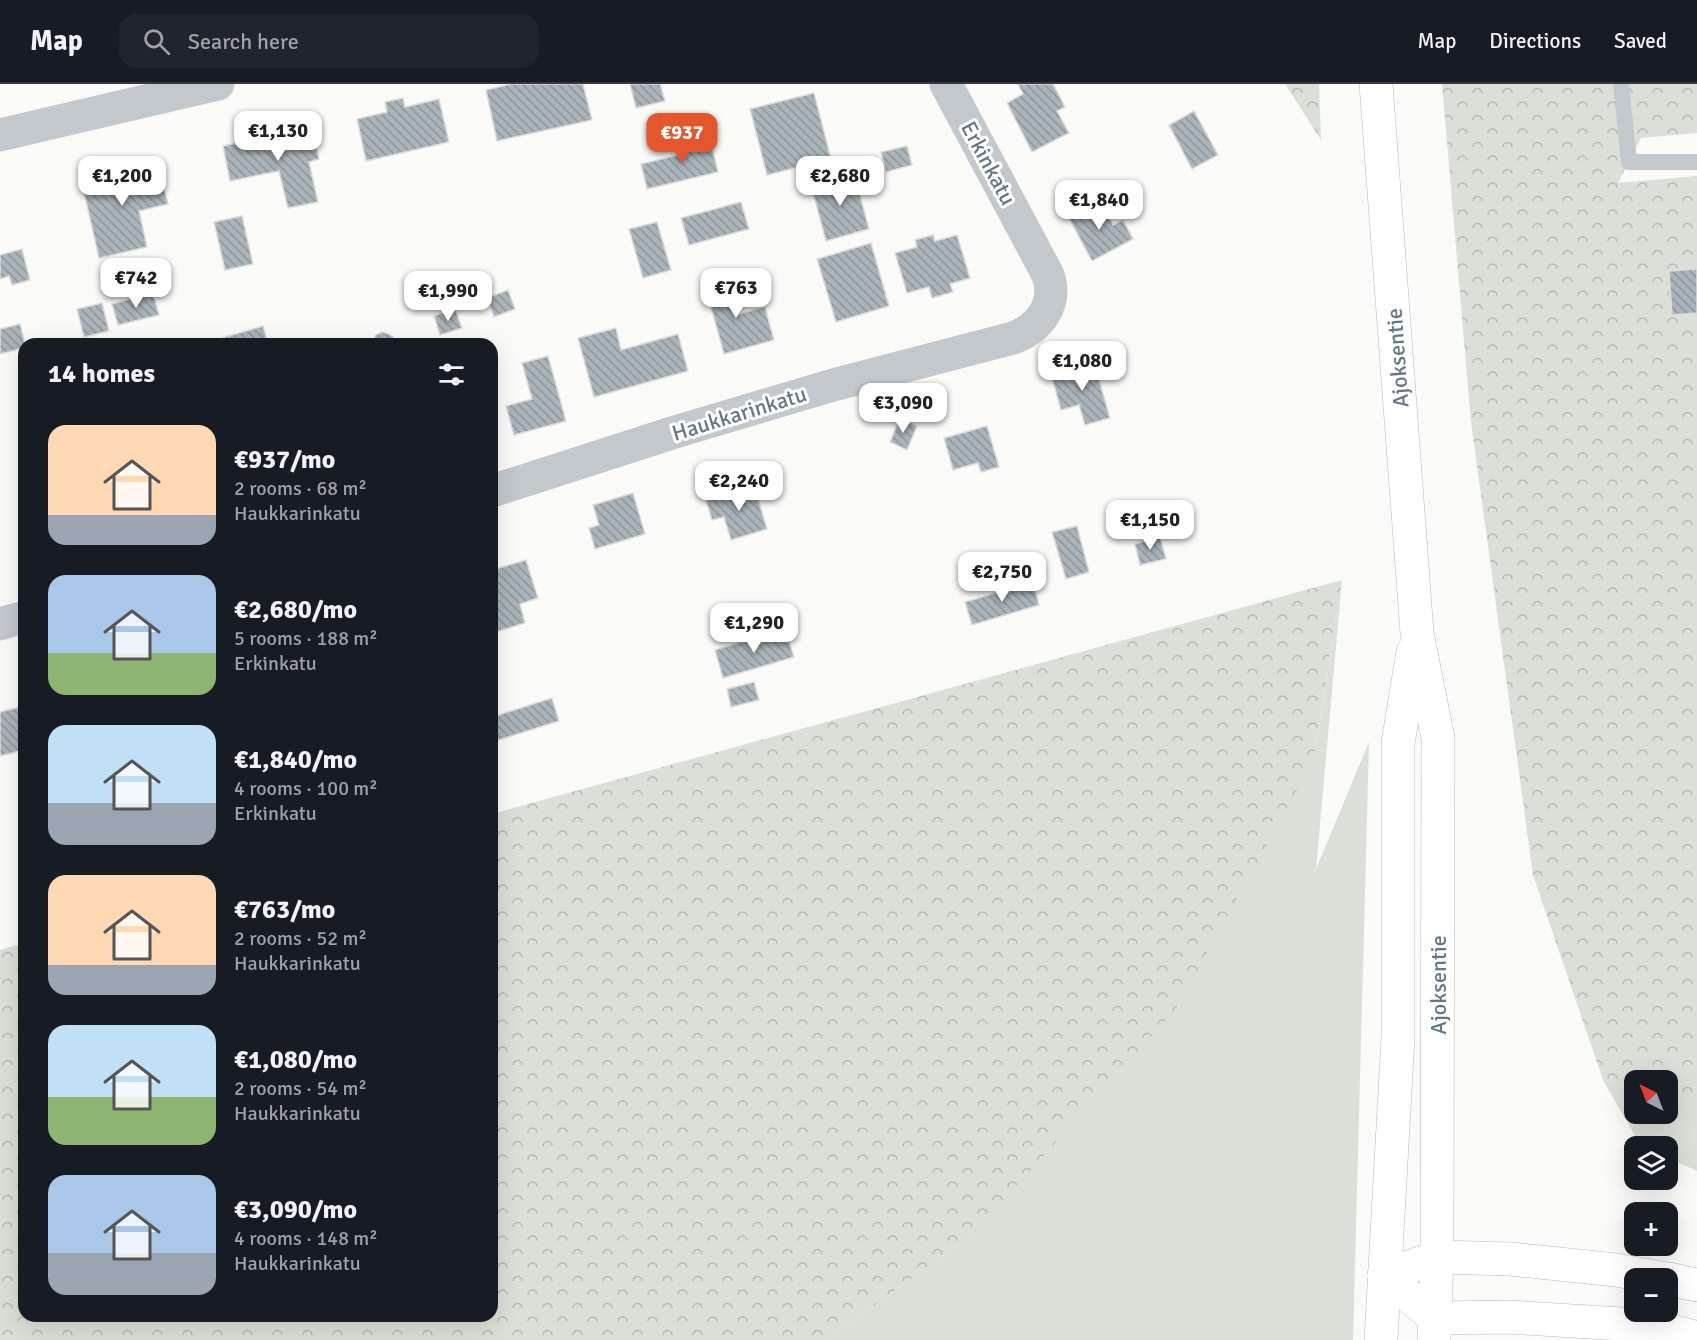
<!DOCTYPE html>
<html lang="en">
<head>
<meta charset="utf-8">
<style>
  body { margin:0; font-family:Signika,sans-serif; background:#20242c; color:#f1f3f6; height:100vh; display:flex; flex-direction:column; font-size:22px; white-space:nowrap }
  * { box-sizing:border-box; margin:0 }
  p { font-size:20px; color:#9ea1a6 }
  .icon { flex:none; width:33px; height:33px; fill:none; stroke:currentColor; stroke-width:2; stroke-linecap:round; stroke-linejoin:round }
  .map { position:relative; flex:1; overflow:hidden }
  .panel { position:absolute; left:18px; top:254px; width:480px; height:984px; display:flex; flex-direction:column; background:#171b24; border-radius:18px; box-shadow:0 6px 24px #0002 }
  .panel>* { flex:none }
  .needle { width:39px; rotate:318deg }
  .buttons { position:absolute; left:1624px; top:986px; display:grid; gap:12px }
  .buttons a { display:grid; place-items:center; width:54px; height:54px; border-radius:12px; background:#171b24; box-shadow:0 6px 24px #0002; font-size:30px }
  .price { position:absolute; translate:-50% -51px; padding:0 14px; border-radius:12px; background:#fff; color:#222; font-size:20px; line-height:39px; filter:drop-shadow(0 2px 3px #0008) }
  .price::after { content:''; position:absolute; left:50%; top:36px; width:18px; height:14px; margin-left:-9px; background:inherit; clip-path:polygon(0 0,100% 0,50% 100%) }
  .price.on { background:#e4572e; color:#fff }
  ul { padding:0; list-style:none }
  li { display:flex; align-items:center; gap:18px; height:150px; padding:0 30px }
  li span { display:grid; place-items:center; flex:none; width:168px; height:120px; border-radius:18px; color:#555 }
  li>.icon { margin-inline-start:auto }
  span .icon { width:72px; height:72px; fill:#fffc; stroke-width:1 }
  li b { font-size:26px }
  h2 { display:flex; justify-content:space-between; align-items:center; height:72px; padding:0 30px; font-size:26px }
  header { display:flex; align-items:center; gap:36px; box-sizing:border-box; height:84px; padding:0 30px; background:#171b24; border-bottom:2px solid #363941 }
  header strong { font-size:28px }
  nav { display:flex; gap:33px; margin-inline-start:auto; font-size:21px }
  .search { width:420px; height:54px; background:#20242c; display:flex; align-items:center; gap:15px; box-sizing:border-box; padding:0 21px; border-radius:18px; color:#9ea1a6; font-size:22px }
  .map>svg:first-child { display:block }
</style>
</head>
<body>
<header>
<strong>Map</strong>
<div class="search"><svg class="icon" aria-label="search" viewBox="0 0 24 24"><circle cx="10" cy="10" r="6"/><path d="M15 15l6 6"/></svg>Search here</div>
<nav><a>Map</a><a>Directions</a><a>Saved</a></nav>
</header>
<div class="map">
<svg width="1697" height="1256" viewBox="0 0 1697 1256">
  <defs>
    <pattern id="forest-crowns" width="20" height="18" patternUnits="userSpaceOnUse" patternTransform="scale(1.5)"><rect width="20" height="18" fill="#dadfd7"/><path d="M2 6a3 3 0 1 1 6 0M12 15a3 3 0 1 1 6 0" fill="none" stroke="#b4b9b4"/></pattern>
    <pattern id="building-back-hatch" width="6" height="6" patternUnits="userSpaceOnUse" patternTransform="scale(1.5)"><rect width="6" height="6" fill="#aab3b9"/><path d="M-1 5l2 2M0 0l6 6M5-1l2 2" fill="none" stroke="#8e969c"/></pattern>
  </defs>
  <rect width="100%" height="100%" fill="#fafaf8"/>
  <!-- green -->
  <g fill="#dadfd7">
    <polygon points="1342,496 1316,785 1369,658 1353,1256 826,1256 973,1150 1314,675"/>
    <polygon points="1603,996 1635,1005 1635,1029 1668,1029 1668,1014 1697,1021 1697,1087 1668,1074 1668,1062 1641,1062"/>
  </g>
  <!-- forest -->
  <g fill="url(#forest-crowns)">
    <polygon points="1285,0 1319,0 1321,56"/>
    <polygon points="1442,0 1697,0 1697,49 1641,54 1618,99 1697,92 1697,1021 1668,1014 1668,996 1635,996 1635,1005 1603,996 1533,791 1471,338"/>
    <polygon points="1342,496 1314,675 1176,925 973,1150 826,1256 0,1256 0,866 24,859 24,1232 492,1232 492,730"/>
  </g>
  <!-- building -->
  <g fill="url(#building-back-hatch)" stroke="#dcdcda" stroke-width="1.5">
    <polygon points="511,0 583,0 592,36 497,57 486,6"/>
    <polygon points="630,0 660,0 665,17 636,24"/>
    <polygon points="1018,0 1053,0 1065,23 1057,27 1069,49 1032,68 1007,19 1023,10"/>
    <polygon points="814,9 831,75 767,91 750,25"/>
    <polygon points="403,14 405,23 439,15 449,58 366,77 357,35 387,28 385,18"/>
    <polygon points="1194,27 1218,71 1192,85 1169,41"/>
    <polygon points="312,42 319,75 309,78 318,118 288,124 279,87 230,97 223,62"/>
    <polygon points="709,50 718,88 647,105 641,80 687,69 684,56"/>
    <polygon points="907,62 912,81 886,88 881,68"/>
    <polygon points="158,78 168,120 139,127 147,163 99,174 81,95"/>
    <polygon points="854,89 869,145 826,157 811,101"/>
    <polygon points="1100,116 1113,141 1123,136 1133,155 1092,177 1069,134"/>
    <polygon points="741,118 749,145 689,161 681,134"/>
    <polygon points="242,132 253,180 225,186 214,138"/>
    <polygon points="657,138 671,186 643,194 629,145"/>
    <polygon points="933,151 935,157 957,151 970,194 950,200 953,208 932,214 929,203 907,209 895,169 917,163 915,156"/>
    <polygon points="871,159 889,222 836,238 817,175"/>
    <polygon points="22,165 30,196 12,201 9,192 0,195 0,171"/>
    <polygon points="1697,185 1697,229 1672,231 1669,187"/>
    <polygon points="728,192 739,230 765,223 774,256 724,270 704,198"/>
    <polygon points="508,206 515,225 494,233 487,214"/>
    <polygon points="153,209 159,231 118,241 112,220"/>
    <polygon points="102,219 109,247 84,253 77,225"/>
    <polygon points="455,225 462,244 440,251 434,232"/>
    <polygon points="20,240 25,260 24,264 0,270 0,245"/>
    <polygon points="263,242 268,260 220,260 219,255"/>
    <polygon points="616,244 621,266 678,250 688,287 594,313 578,254"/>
    <polygon points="382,248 389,250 394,254 396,260 371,260 376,251"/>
    <polygon points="548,272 566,337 514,351 506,322 532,315 522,279"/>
    <polygon points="1094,278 1110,334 1085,341 1079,321 1061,326 1051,290"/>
    <polygon points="900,334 917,342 907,366 890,358"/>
    <polygon points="987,342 999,383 981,388 978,379 953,386 944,354"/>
    <polygon points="754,401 767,445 731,456 724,433 712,436 706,416"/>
    <polygon points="633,409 645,450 595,465 589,444 599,441 593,421"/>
    <polygon points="1077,442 1089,488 1066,495 1052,448"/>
    <polygon points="1160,453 1166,475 1140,481 1135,460"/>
    <polygon points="526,476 538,514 520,520 525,539 496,548 492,536 492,524 496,523 492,510 492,486"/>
    <polygon points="1033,498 1039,521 972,541 965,518"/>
    <polygon points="785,545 794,573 723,594 715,566"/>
    <polygon points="754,598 759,616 731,623 727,605"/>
    <polygon points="552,614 559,637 492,658 492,633"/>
    <polygon points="24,622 24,678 23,678 20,667 0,672 0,628"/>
  </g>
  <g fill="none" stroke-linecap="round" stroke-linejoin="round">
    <defs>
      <g id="secondary">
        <polyline points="1376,0 1417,549 1438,654 1437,1173 1434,1256"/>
        <polyline points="1381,1256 1398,954 1398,659 1413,568"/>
      </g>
      <g id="motorway">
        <polyline points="1384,1192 1435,1234 1509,1233 1654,1242 1697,1254"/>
        <polyline points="1384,1192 1437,1173 1510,1175 1616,1186 1661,1194"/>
        <polyline points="1668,1195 1697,1201"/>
      </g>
    </defs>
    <!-- secondary casing -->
    <use href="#secondary" stroke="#b3babf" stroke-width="34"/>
    <!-- motorway casing -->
    <use href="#motorway" stroke="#b4b9bd" stroke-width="34"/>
    <!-- service -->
    <polyline stroke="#c3c8cc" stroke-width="16" points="1621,0 1629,78 1697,78"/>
    <!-- minor -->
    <g stroke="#c3c8cc" stroke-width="33">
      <polyline points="0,51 218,0"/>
      <path d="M492,407L675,348L833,301L1013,254C1040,244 1058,220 1048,191L946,0"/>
      <polyline points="0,540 24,533"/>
    </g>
    <!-- secondary -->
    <use href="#secondary" stroke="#fff" stroke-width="33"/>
    <!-- motorway -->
    <use href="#motorway" stroke="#fff" stroke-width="33"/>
  </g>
  <g text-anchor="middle" stroke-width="6" stroke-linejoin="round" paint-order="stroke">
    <!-- street labels -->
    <g font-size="22" fill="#657683" stroke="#fff">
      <text transform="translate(989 79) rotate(62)" y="8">Erkinkatu</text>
      <text transform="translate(1397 274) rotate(-94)" y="8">Ajoksentie</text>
      <text transform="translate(739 329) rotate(-17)" y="8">Haukkarinkatu</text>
      <text transform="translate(1438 901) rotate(-90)" y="8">Ajoksentie</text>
    </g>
  </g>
</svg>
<div class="buttons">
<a><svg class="needle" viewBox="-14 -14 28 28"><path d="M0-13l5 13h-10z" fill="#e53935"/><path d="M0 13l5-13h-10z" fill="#9ea1a6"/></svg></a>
<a><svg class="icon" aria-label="layers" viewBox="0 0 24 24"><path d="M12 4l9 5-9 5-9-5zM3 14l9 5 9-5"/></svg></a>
<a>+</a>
<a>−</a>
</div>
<b class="price" style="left:278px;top:78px">€1,130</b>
<b class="price on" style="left:682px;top:80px">€937</b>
<b class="price" style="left:122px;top:123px">€1,200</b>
<b class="price" style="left:840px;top:123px">€2,680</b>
<b class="price" style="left:1099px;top:147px">€1,840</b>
<b class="price" style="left:136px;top:225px">€742</b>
<b class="price" style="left:736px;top:235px">€763</b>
<b class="price" style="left:448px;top:238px">€1,990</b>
<b class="price" style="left:1082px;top:308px">€1,080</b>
<b class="price" style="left:903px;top:350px">€3,090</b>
<b class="price" style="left:739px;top:428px">€2,240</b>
<b class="price" style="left:1150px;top:467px">€1,150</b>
<b class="price" style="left:1002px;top:519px">€2,750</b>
<b class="price" style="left:754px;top:570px">€1,290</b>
<section class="panel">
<h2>14 homes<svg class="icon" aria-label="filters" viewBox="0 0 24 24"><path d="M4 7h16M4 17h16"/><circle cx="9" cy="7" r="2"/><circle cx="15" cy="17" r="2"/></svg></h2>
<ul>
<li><span style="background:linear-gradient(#ffd9b3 75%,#9aa5b1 0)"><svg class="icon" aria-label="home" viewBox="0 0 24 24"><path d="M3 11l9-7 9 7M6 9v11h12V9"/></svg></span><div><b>€937/mo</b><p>2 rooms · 68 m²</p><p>Haukkarinkatu</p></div></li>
<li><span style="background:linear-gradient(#a9c7e8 65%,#8fb573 0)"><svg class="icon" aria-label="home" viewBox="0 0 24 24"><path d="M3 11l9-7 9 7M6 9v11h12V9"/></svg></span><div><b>€2,680/mo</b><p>5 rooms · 188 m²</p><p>Erkinkatu</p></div></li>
<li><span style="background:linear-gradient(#bfe0f5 65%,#9aa5b1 0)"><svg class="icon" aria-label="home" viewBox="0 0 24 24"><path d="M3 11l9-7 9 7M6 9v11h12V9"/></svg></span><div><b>€1,840/mo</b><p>4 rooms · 100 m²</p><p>Erkinkatu</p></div></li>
<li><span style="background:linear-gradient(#ffd9b3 75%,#9aa5b1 0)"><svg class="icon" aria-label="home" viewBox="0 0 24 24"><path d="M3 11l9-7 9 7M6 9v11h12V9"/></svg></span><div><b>€763/mo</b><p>2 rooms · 52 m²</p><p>Haukkarinkatu</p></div></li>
<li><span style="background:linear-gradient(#bfe0f5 60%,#8fb573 0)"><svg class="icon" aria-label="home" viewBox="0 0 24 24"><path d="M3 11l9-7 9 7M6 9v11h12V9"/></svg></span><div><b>€1,080/mo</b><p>2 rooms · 54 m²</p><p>Haukkarinkatu</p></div></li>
<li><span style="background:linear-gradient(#a9c7e8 65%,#9aa5b1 0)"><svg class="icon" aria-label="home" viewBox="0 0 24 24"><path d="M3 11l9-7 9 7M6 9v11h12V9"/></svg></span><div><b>€3,090/mo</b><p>4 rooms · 148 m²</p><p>Haukkarinkatu</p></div></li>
</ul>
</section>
</div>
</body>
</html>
